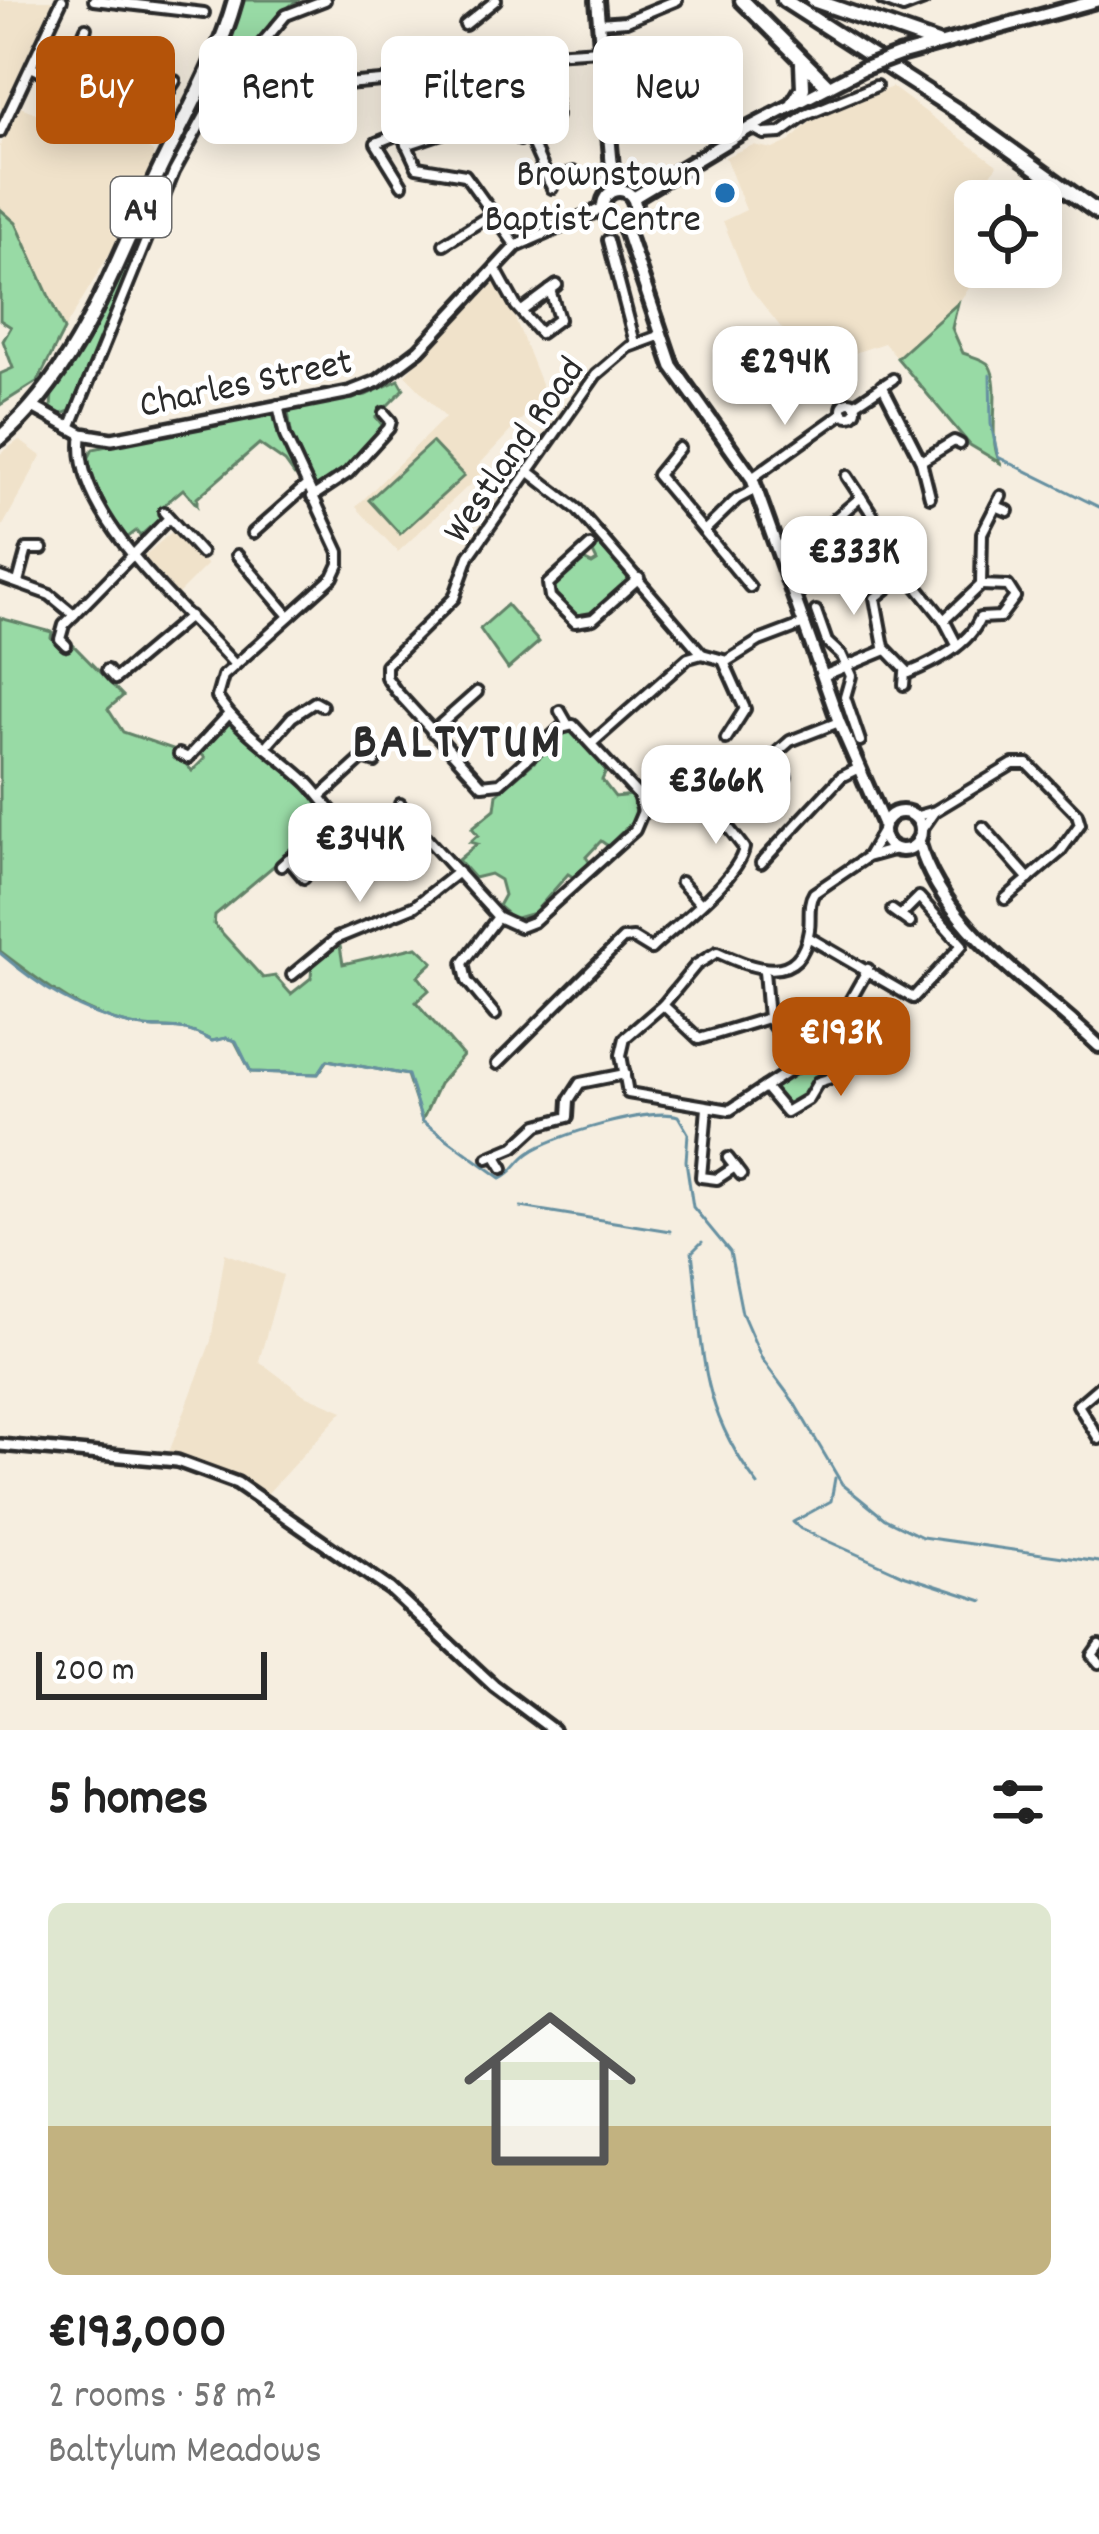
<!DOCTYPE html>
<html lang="en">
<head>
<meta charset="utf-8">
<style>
  body { margin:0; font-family:Dekko,sans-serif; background:#f2f2f2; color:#222; height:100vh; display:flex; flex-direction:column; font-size:45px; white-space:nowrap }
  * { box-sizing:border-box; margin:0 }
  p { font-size:39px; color:#767676 }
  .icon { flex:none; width:66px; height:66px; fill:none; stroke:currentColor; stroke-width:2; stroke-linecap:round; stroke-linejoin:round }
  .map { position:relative; height:1730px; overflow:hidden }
  .sheet { display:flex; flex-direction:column; background:#fff; flex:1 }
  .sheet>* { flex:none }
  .banner { position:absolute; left:36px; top:36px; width:1029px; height:108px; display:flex; gap:24px }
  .fabs { position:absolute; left:954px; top:180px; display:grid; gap:24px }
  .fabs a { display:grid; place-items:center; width:108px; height:108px; border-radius:18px; background:#fff; box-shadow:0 6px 30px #0003; font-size:60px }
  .scale { position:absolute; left:36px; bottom:30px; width:231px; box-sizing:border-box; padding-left:12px; border:6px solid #2b2b2b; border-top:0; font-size:33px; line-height:42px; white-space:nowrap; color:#2b2b2b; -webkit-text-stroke:9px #fff; paint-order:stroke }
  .price { position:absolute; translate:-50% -102px; padding:0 27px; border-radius:24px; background:#fff; color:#222; font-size:39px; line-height:78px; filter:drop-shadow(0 3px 6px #0008) }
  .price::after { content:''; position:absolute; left:50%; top:72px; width:36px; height:27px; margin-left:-18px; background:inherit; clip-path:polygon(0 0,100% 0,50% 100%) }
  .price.active { background:#b45309; color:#fff }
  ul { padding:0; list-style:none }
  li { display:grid; align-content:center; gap:24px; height:636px; padding:0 48px }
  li+li { border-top:3px solid #e0e0e0 }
  li span { display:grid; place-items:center; height:372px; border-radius:18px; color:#555 }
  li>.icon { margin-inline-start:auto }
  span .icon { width:216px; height:216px; fill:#fffc; stroke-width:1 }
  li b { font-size:51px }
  h2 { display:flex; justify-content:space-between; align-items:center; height:144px; padding:0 48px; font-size:51px }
  .pill { padding:0 42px; border-radius:18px; background:#fff; box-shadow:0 6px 30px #0003; font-size:42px; line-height:108px }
  .pill.active { background:#b45309; color:#fff }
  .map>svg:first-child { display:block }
</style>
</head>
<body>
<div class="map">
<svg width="1099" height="1730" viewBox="0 0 1099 1730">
  <rect width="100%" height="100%" fill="#f6eee0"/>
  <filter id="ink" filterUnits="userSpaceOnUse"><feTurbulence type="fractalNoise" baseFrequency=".00833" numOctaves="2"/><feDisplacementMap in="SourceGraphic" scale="24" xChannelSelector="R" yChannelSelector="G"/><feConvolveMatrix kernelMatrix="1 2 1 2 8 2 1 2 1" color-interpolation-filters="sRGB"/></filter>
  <g filter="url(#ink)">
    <!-- built -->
    <g fill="#f0e2ca">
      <polygon points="0,0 53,0 2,109 0,108"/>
      <polygon points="59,85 153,152 154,159 110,253 64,330 15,221 0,209 0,146 21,107 45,117"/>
      <polygon points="892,87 997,165 975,201 975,267 985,267 958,303 897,358 884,343 812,367 750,288 723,221 746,210 725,157 753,145 773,149 790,141 814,118"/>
      <polygon points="493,278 501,283 545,394 477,467 482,473 398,552 356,507 445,417 405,375"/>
      <polygon points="19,440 41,456 0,531 0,454"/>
      <polygon points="174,530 207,565 178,594 144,556"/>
      <polygon points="225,1253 283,1275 259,1361 303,1394 343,1411 267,1494 200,1463 168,1455 211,1341"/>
    </g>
    <!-- green -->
    <g fill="#98daa5" stroke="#628268" stroke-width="3">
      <path d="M241,0H298C274,14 258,55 229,59L224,51Z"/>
      <polygon points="221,67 225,75 212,89 153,210 70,411 59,415 51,407 52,393 74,359 215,68"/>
      <polygon points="0,209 16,223 64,330 38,381 0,405 0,374 13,368 3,341 11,327 0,320"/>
      <path d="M958,303L952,328L963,353C970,356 985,359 989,365C1003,387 986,434 1000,463L970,445L897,358Z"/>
      <polygon points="399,380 404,389 376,417 384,427 337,479 317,488 293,445 288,411 366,395"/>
      <polygon points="269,412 277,415 295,476 285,462 259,444 197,498 197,505 183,489 158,510 160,518 140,536 136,531 127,538 105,509 87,461 93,449"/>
      <polygon points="432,442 464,476 400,534 369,500"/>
      <polygon points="599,545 621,568 627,565 634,581 592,617 574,616 555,597 553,585 581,559 592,564 597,561 593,553"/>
      <polygon points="507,605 539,642 508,669 480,629"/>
      <path d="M0,618L52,632L51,638L66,652L73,645L123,696L108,709L123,732L173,749L192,771L205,758L198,750L228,721L317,799L326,809V819L302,829L296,847L215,915L214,924L263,978L275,976L291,994L311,978L312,964L339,940L343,964L417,947L433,962L418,976L429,990L416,1002L463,1056L439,1084L422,1121L407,1075L328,1060L318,1074L251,1072L235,1041L226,1038L212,1041C174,1020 168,1033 131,1025C78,1013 43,983 0,951Z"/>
      <polygon points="574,728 608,767 602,780 615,797 632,795 637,817 608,846 601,841 586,857 590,863 573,877 568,874 534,913 513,919 498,906 504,895 500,880 490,874 474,878 458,860 477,844 470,842 478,835 472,828 495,809 497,794 546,752 545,746"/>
      <polygon points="835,1035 858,1051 843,1070 787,1107 774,1088 821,1056"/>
    </g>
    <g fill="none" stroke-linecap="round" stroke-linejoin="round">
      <!-- stream -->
      <g stroke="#6690a1" stroke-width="3">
        <polyline points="990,375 991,424 998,457 1099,507"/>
        <path d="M0,953C40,987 80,1013 131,1025C168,1033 174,1020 212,1041L226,1038L236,1041L251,1072L318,1074L327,1060L408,1075L422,1121L501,1178C514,1173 517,1161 529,1153C554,1135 649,1107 678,1116L688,1133L686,1161L693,1207L730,1252L742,1313L762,1359L793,1401L842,1484L885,1519L922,1537L1099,1562"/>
        <polyline points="521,1207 670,1231"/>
        <path d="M702,1242L692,1252C704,1346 696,1404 758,1485"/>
        <polyline points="835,1478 831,1501 793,1522 801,1529 903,1575 983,1601"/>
      </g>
      <defs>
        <g id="minor">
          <polyline points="94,0 204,13"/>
          <polyline points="882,0 903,8 924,0"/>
          <polyline points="600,23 626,21 677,0"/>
          <polyline points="465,25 496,0"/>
          <polyline points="81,41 170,90"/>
          <polyline points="75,54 86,28"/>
          <polyline points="213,56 237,72"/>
          <polyline points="33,68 78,90 139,135"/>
          <polyline points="316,77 319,90"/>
          <polyline points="499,78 535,54 600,50"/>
          <polyline points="392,81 403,137 417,167 465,175 516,246"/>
          <polyline points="309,94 345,84 430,77"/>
          <polyline points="164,98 175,81"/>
          <polyline points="99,106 123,64"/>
          <polyline points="751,127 764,134 781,133 806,115 876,86"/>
          <polyline points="134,131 140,117"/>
          <polyline points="0,132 62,0"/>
          <polyline points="401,133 376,143 402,185"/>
          <polyline points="529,136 552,188"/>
          <polyline points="520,140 549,125 556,116 550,52"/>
          <polyline points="406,145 445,132"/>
          <polyline points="549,182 573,172"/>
          <polyline points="608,240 635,343"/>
          <polyline points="444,244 492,214"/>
          <polyline points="495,268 516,306 540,333 559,319 550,290"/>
          <polyline points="522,311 557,285"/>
          <polyline points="882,385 921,461 930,497"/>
          <circle cx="849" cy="409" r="7"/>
          <path d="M278,405L285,436L339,552V564L333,577L223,676L217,697C240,733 278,754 308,783C322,797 337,823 355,831C376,840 399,822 420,831L498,917L520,927L533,922L635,830L643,811L638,795L573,725L561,728L500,783L482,785L396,691L386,677V665L454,598L469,556L596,375L629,347L659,336"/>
          <polyline points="854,405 893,379"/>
          <polyline points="70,428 174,172 213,101 286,15 325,0"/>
          <path d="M82,434C69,513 187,610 235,665"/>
          <polyline points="679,448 657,475 704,531 737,499 756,489"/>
          <polyline points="921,461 954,441 960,444"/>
          <polyline points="528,471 577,509 702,654"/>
          <polyline points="847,476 874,517"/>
          <polyline points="752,478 843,413"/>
          <polyline points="312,497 348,473 389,428 391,421 384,413"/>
          <polyline points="996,506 1008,511"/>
          <polyline points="164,512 201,553"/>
          <polyline points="704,531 750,587"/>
          <polyline points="253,533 307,485"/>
          <polyline points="590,546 548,584 550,597 575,622 593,619 639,578"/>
          <polyline points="237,555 289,616"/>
          <polyline points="0,577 50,595 74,615"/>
          <polyline points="906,577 911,562"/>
          <polyline points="789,581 825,567 821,531 861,497"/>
          <polyline points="18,582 27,549 42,549"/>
          <polyline points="816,611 827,642 842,656 851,676 845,697 860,741"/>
          <polyline points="944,620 981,585 982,533 1001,496"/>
          <polyline points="66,645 60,639 64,625 169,518"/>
          <path d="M957,645L944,620L910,578H900L875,598L884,647L909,673C935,662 969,645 980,618L1000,617L1015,597L1008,586L981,585"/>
          <polyline points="724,662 745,709 726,739"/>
          <polyline points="107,670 115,679 190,616"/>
          <polyline points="823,676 886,650"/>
          <polyline points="904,685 905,673"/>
          <polyline points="560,711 568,725"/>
          <polyline points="432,732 477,692"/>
          <polyline points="592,743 688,658 702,654 727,661 759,641 804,624"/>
          <polyline points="266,747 292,717 315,702 322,706"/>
          <polyline points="179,754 188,758 229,714"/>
          <polyline points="763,765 779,783"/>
          <polyline points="771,790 786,777"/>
          <polyline points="321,796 363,758 375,762"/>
          <polyline points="400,804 410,827"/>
          <polyline points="643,811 674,788"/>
          <polyline points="914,817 935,811 1013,764 1028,764 1077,814 1080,824 1060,852 1005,899"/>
          <polyline points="983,827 1029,879"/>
          <polyline points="920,832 934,812"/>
          <polyline points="868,856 883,830"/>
          <polyline points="288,859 304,878"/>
          <polyline points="761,863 841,777 857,769"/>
          <polyline points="281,866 338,815"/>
          <polyline points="681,882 700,903"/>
          <polyline points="892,910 910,923"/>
          <polyline points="808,937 913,998 962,945 919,897 900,916"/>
          <path d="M868,969L834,1029L812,1056L730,1110L628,1093L621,1055L625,1038L663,1005L696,965L717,952C752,968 800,988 809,930C811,916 807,904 814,893L867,857L896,849"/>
          <polyline points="764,971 768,1018 800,1064"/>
          <polyline points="292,975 337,938 415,906 458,872"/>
          <polyline points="663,1005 699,1039 768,1018"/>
          <polyline points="495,1015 467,981 463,963 498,917"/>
          <path d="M497,1064L623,939L633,938L651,949C675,926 739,878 744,848L721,818L719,804L790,741L839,722"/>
          <polyline points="765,1087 786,1112 808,1099 818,1082 841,1075 861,1053 834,1029"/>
          <polyline points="707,1108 701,1177 717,1179 735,1167"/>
          <polyline points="488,1158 514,1147 538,1125 568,1117 569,1100 580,1083 625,1074"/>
          <polyline points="497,1158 503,1168"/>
          <polyline points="728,1158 741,1175"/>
          <polyline points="1099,1387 1078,1405 1099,1439"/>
          <polyline points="1099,1645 1092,1655 1099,1663"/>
        </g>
        <g id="tertiary">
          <polyline points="33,407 82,434 112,439 350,392 378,381 419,350 516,246 603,208"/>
          <polyline points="0,1445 177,1461 237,1483 390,1589 494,1686 553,1730"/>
        </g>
        <g id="secondary">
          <polyline points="597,0 614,190"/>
          <polyline points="899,55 1099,0"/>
          <circle cx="619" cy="206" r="16"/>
          <polyline points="633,198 751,127 862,69"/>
          <polyline points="623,221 672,366 752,478 839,722 884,825"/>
          <circle cx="902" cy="831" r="19"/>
          <path d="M918,841C943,930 1036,985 1099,1046"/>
        </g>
        <path id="primary" d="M0,438C80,370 115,262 160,169C186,115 219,58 235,0"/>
        <g id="trunk">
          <polyline points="742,0 828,86"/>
          <polyline points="784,0 957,111 1099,213"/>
          <polyline points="813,0 937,43"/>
          <polyline points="794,103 803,88 802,64"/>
        </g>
      </defs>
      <!-- minor casing -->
      <use href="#minor" stroke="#2b2b2b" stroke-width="16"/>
      <!-- tertiary casing -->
      <use href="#tertiary" stroke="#2b2b2b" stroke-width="18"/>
      <!-- secondary casing -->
      <use href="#secondary" stroke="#2b2b2b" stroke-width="20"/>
      <!-- primary casing -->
      <use href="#primary" stroke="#2b2b2b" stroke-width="21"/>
      <!-- trunk casing -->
      <use href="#trunk" stroke="#2b2b2b" stroke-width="21"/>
      <!-- minor -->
      <use href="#minor" stroke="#fff" stroke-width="8"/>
      <!-- tertiary -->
      <use href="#tertiary" stroke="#fff" stroke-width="9"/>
      <!-- secondary -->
      <use href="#secondary" stroke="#fff" stroke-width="10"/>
      <!-- primary -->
      <use href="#primary" stroke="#fff" stroke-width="12"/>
      <!-- trunk -->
      <use href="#trunk" stroke="#fff" stroke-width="12"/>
      <defs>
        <polyline id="secondary-bridge" points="862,69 899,55"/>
      </defs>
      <!-- secondary-bridge casing -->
      <use href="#secondary-bridge" stroke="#2b2b2b" stroke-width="20" stroke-linecap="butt"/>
      <!-- secondary-bridge -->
      <use href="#secondary-bridge" stroke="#fff" stroke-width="10"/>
    </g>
  </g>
  <!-- markers -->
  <circle fill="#1f6fb2" stroke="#fff" stroke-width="4.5" cx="725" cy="193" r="12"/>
  <g text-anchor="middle" stroke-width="9" stroke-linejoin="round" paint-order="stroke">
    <!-- shield labels -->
    <rect fill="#fff" stroke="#6b6b6b" stroke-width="3" x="111" y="177" width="60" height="60" rx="9"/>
    <g font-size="36" font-weight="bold" fill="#2b2b2b">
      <text x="141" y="220">A4</text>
    </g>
    <!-- poi labels -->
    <g font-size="39" fill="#2b2b2b" stroke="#fff" text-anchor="end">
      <text x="701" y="185">Brownstown<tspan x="701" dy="45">Baptist Centre</tspan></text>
    </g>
    <!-- street labels -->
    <g font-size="39" fill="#2b2b2b" stroke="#fff">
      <text transform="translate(245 380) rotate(-12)" y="14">Charles Street</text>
      <text transform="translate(511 448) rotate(-55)" y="14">Westland Road</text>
    </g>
    <!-- district labels -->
    <g font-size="51" font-weight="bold" letter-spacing="3" fill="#2b2b2b" stroke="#fff">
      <text x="458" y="756">BALTYTUM</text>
    </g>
  </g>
</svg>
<div class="fabs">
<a><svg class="icon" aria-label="locate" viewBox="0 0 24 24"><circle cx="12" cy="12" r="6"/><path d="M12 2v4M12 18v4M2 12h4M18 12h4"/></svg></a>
</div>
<div class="scale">200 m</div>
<b class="price" style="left:785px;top:428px">€294K</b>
<b class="price" style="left:854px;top:618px">€333K</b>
<b class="price" style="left:716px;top:847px">€366K</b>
<b class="price" style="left:360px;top:905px">€344K</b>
<b class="price active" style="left:841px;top:1099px">€193K</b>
<div class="banner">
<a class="pill active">Buy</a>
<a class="pill">Rent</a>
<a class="pill">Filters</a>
<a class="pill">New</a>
</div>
</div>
<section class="sheet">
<h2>5 homes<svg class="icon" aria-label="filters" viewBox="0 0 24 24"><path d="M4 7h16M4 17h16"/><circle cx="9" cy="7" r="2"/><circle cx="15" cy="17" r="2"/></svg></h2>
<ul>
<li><span style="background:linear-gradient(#dfe7d0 60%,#c2b280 0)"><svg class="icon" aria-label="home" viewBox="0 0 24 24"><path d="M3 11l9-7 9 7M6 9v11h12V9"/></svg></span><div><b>€193,000</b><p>2 rooms · 58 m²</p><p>Baltylum Meadows</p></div></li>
</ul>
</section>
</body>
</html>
